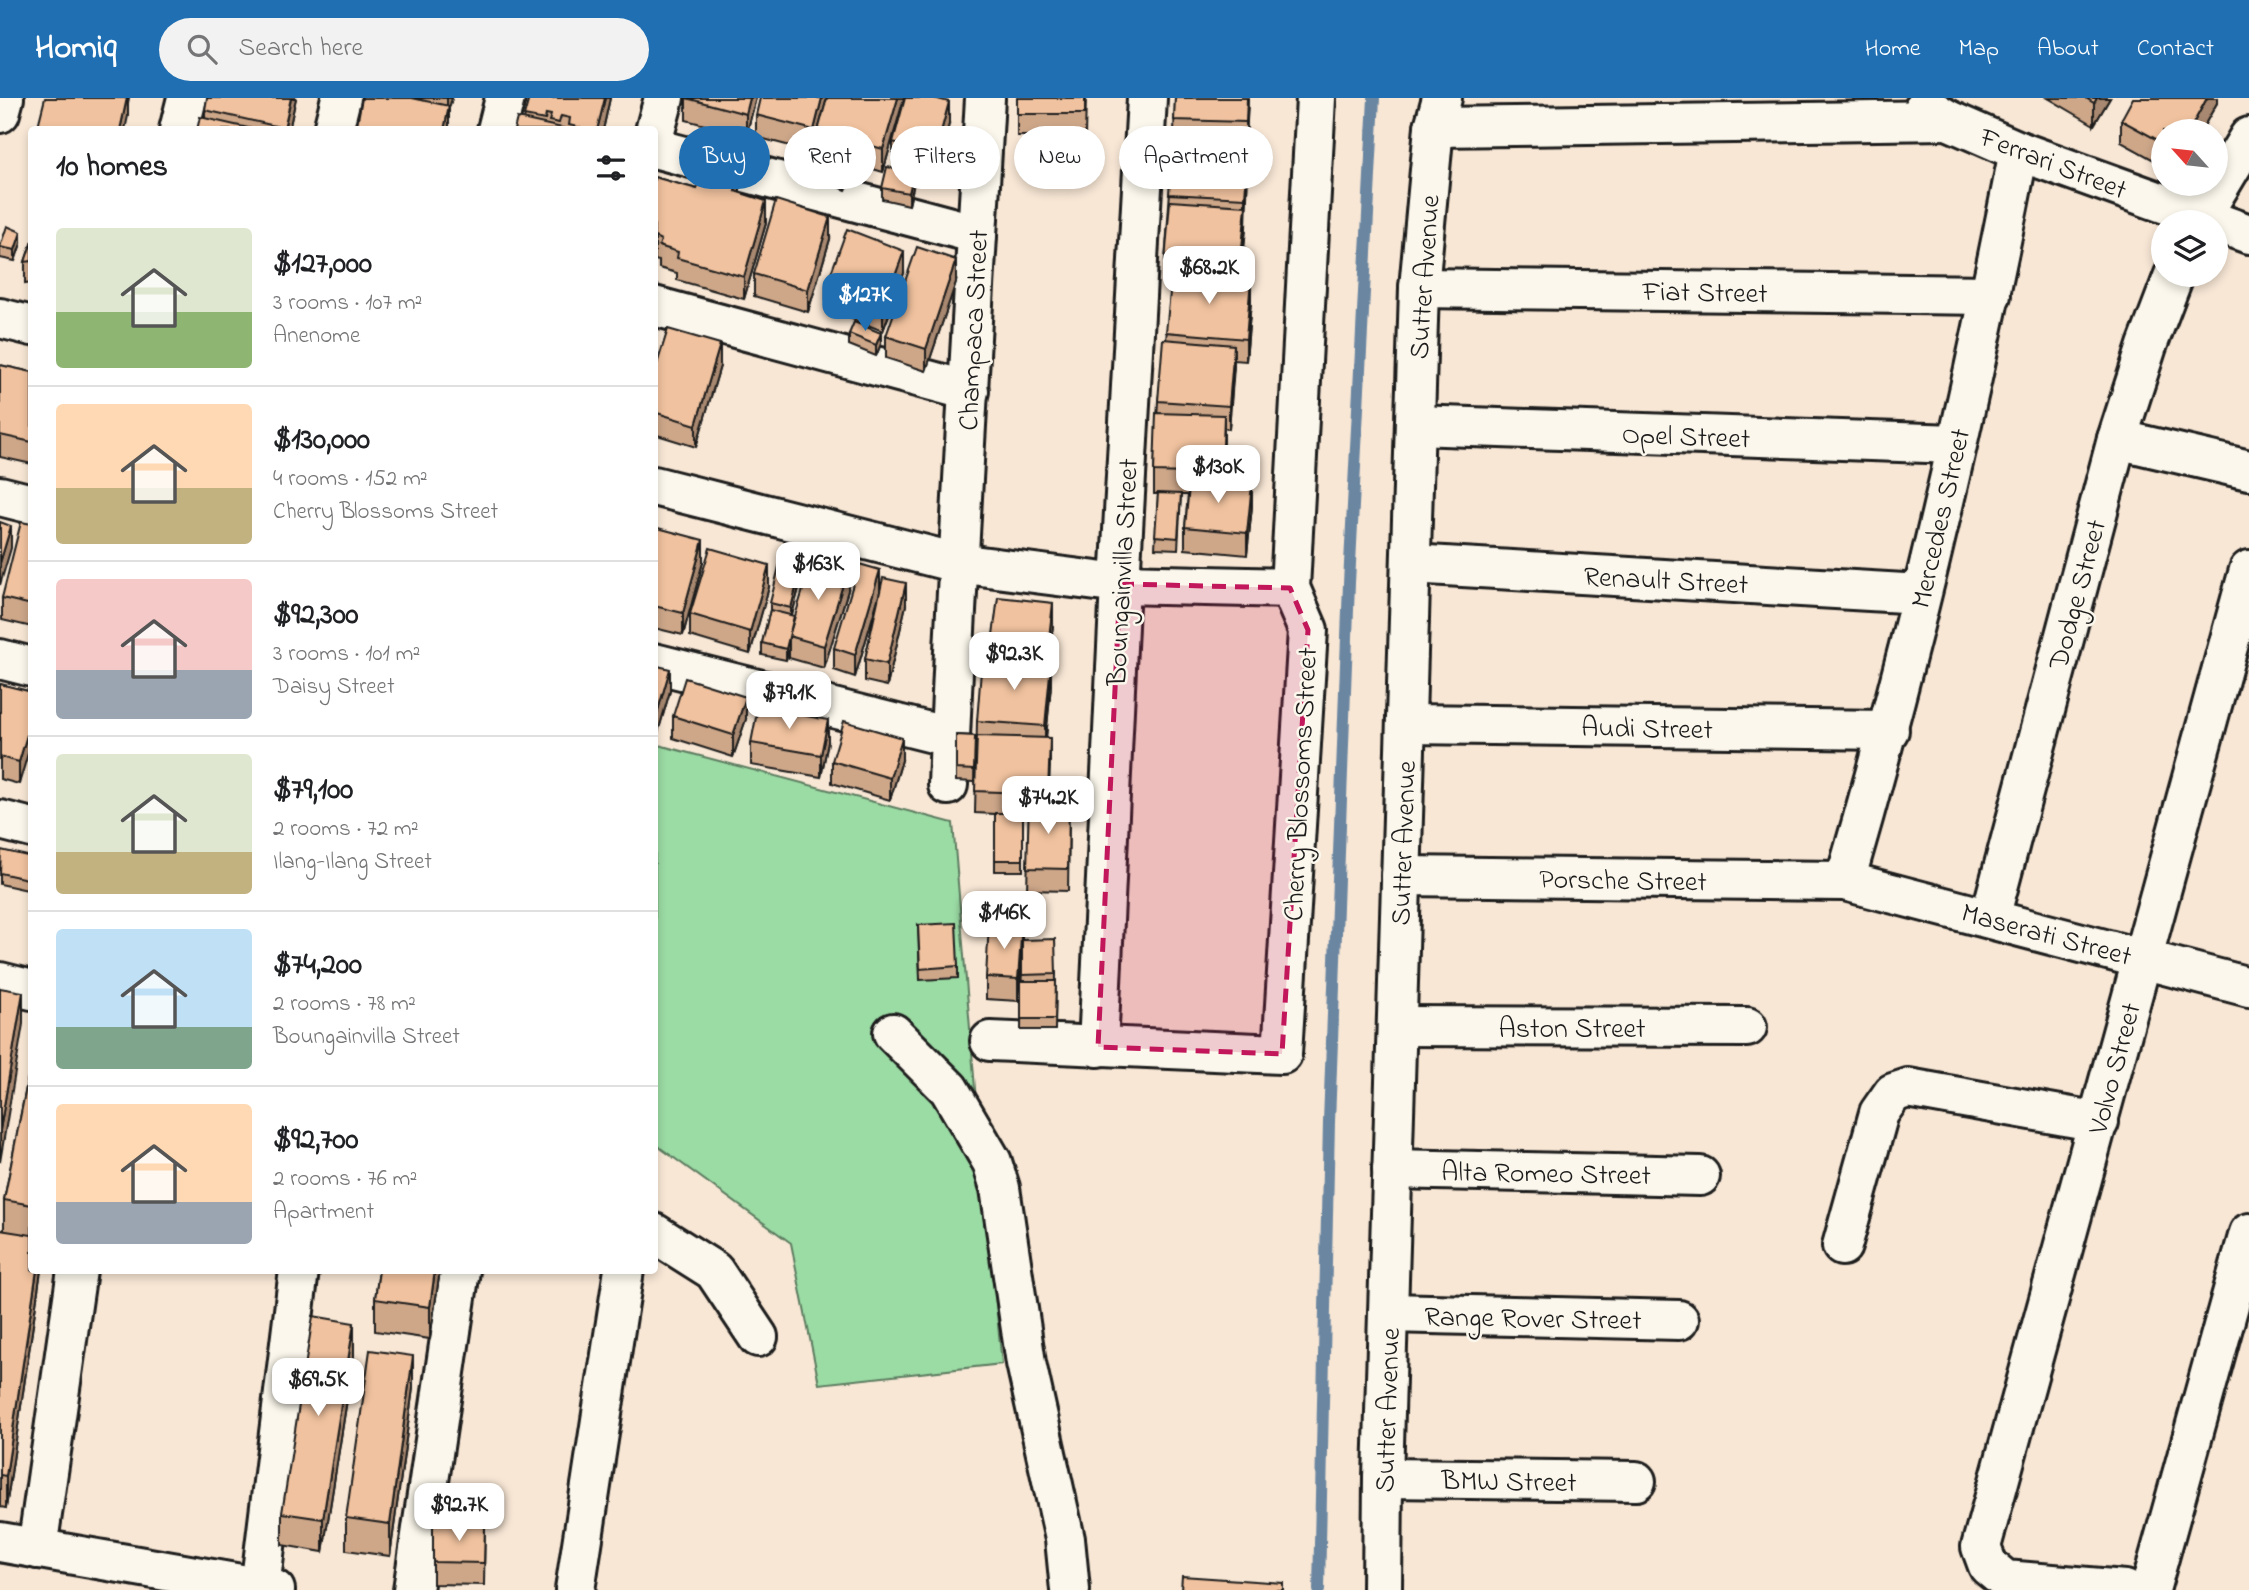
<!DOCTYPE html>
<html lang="en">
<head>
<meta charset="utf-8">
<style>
  body { margin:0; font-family:"Indie Flower",sans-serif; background:#f2f2f2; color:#202124; height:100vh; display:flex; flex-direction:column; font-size:26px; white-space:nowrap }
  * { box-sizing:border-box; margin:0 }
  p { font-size:23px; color:#757577 }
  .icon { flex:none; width:38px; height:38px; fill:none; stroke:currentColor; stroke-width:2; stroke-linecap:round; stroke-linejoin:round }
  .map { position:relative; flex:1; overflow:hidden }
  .sheet { position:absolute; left:28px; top:28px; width:630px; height:1148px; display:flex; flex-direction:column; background:#fff; border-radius:7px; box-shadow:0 4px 10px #0003 }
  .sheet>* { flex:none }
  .guide { position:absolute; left:679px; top:28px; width:665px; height:63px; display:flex; gap:14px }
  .needle { width:46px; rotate:297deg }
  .controls { position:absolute; left:2151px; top:21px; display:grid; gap:14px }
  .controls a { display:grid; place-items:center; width:77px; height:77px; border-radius:50%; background:#fff; box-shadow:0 4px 10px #0003; font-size:35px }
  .price { position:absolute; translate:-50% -60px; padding:0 16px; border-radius:14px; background:#fff; color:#222; font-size:23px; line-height:46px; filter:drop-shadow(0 2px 4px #0008) }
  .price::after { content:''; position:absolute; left:50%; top:42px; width:21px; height:16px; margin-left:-10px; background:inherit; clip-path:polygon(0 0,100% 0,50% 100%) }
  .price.current { background:#1f6fb2; color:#fff }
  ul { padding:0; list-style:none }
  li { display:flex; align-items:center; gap:21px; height:175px; padding:0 28px }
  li+li { border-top:2px solid #e0e0e0 }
  li span { display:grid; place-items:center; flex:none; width:196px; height:140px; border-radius:7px; color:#555 }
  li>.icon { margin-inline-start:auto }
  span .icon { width:84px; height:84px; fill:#fffc; stroke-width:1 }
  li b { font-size:30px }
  h2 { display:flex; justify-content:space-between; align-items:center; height:84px; padding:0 28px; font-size:30px }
  .chip { padding:0 24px; border-radius:32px; background:#fff; box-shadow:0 4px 10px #0003; font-size:24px; line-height:63px }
  .chip.current { background:#1f6fb2; color:#fff }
  header { display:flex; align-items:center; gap:42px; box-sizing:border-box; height:98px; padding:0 35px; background:#1f6fb2; color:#fff }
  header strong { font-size:33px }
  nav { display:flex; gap:38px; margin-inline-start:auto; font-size:24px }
  .search { width:490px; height:63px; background:#f2f2f2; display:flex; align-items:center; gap:18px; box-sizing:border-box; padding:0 24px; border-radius:38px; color:#757577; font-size:26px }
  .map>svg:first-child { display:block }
</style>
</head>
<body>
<header>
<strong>Homiq</strong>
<div class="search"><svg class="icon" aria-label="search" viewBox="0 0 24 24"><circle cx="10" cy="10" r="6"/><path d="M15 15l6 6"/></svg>Search here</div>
<nav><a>Home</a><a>Map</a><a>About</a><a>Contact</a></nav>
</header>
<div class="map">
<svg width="2249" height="1492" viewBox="0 0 2249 1492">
  <rect width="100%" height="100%" fill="#f8e7d5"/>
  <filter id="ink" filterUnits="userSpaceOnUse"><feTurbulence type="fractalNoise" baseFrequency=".0143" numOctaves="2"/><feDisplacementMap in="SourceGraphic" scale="14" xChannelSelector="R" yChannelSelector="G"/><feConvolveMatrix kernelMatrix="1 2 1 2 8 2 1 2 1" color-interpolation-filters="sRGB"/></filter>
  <g filter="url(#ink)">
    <!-- green -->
    <polygon fill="#9bdba4" stroke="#5c7c60" stroke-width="2" points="655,646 953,725 978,1027 1002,1266 819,1286 791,1145 655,1046"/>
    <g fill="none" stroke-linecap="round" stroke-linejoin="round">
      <!-- stream -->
      <polyline stroke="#6b86a1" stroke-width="12" points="1319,1492 1329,1024 1349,485 1374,0"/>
      <defs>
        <g id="minor">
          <polyline points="1925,8 1948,22 2019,53 2249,136"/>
          <polyline points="0,15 4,0"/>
          <polyline points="1434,29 1948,22"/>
          <polyline points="179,32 187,0"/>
          <polyline points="333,32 341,0"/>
          <polyline points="497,32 505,0"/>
          <polyline points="654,37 664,0"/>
          <polyline points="654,50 977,136"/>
          <polyline points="2198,124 2249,39"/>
          <polyline points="1419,190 1991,197"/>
          <polyline points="654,208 969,293"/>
          <polyline points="0,220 32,228"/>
          <polyline points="1415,327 1956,346"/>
          <polyline points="2117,341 2249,372"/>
          <polyline points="654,388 957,465 1120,486 1290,490"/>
          <polyline points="0,398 32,406"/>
          <polyline points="1411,466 1921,496"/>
          <polyline points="0,561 32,569"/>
          <polyline points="654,565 949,639"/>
          <polyline points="1406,626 1889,632"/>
          <path d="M948,687C957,458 972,229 985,0"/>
          <polyline points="0,722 32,730"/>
          <polyline points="1401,778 1845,783 2249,889"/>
          <path d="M1845,783C1915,543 1971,299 2019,53"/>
          <polyline points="1990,820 2117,341 2147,248 2174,177"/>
          <polyline points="0,884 32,892"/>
          <polyline points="1397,928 1747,929"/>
          <polyline points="893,935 949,991 992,1064 1000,1090 1026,1265 1065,1441 1070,1492"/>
          <polyline points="990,943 1282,956 1308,532 1290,490 1316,0"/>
          <polyline points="1098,949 1120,486 1147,0"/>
          <polyline points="1392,1071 1700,1078"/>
          <polyline points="654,1135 714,1173 758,1239"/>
          <polyline points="1842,1148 1879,1015 1893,995 1908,990 2099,1024"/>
          <polyline points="1388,1215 1679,1222"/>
          <polyline points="1383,1380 1636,1383"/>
          <polyline points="0,1444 275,1492"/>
          <polyline points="37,1451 77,1172"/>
          <polyline points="260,1490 299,1172"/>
          <polyline points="413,1492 460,1172"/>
          <polyline points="575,1492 624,1172"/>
          <polyline points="1382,1492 1383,1380 1419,190 1434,29 1442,0"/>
          <path d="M2125,1492L2005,1482L1988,1468L1981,1449C2072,1123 2159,797 2249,472"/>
          <polyline points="2150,1492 2249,1135"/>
        </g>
      </defs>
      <!-- minor casing -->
      <use href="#minor" stroke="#1c1c1c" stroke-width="44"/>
      <!-- minor -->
      <use href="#minor" stroke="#fbf7ec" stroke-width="38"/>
    </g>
    <!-- wall -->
    <g fill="#cea789" stroke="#1c1c1c" stroke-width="2" fill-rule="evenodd">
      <polygon points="296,0 289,32 197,32 205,20 205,12"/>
      <polygon points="362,0 452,0 449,10"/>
      <polygon points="529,0 610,0 603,32 514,32 524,22"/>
      <polygon points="686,0 756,0 746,38 686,22"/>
      <path d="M827,0H904L883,74L853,65V75L846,92L808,77V66L813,54L756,39V17ZM818,37V50L814,53Z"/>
      <polygon points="1017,0 1086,0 1085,38 1017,38"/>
      <polygon points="1175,0 1248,0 1246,40 1249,62 1246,109 1246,130 1241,180 1251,203 1246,263 1234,262 1229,331 1224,330 1223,383 1252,408 1247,457 1185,451 1185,429 1188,397 1181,397 1178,451 1155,450 1158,396 1154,396 1154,374 1158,303 1166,242 1171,187 1165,186 1165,164 1174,36"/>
      <polygon points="2048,0 2110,0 2094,27"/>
      <polygon points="2217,0 2217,5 2201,33 2163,33 2163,67 2121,44 2121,22"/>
      <polygon points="949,26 935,78 893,66 893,44"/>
      <polygon points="654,79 697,91 740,95 766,125 744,201 677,182 677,175 659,170 659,163 655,162 654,163"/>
      <polygon points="914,85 909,107 882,101 882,90"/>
      <polygon points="830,141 808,214 754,198 754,176"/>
      <polygon points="32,143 32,185 25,186 25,164"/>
      <polygon points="21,145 15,163 0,160 0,147"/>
      <polygon points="904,175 883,233 826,211 826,189"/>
      <polygon points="956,184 926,273 886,260 886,238"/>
      <polygon points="849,236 881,246 876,258 849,247"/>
      <polygon points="0,267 32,274 32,366 0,359"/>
      <polygon points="720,268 696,349 654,336 654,276"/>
      <polygon points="32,426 32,529 2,522 2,500"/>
      <polygon points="654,429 703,464 683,537 654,530"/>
      <polygon points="802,478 792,517 794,522 848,492 824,570 789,560 789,549 786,562 762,557 762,545 770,512 770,505"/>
      <polygon points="769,489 750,556 690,538 690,516"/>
      <polygon points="880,492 906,507 887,588 865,583 865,561 878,501 855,579 834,572 834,550"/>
      <polygon points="1053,527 1049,565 1051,587 1046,640 1050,662 1048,704 1069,727 1068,793 1027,792 1029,717 1023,717 1023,773 995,773 995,716 975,715 977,623 991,561 991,552"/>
      <polygon points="654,567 670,593 656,641 654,640"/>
      <polygon points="0,586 32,594 19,686 0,681"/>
      <polygon points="673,618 746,621 733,659 673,640"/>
      <polygon points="956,637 975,638 974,684 956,683"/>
      <polygon points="828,644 821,679 751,667 751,645"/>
      <polygon points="902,662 890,702 832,685 832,663"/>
      <polygon points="0,754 32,759 32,793 0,786"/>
      <polygon points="918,827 958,868 958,880 920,882"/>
      <polygon points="1022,842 1056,876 1055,932 1021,932 1022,853 1018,903 986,901 986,879"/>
      <polygon points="32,959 32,1172 41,1172 6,1410 0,1409 0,1132 4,1133 4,1102"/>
      <polygon points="379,1172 440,1172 430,1241 375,1233 375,1201"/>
      <polygon points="354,1257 323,1454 282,1447 282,1415"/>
      <polygon points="413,1290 390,1458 346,1452 346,1420"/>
      <polygon points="433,1426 485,1426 484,1487 433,1486"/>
    </g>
    <!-- shaded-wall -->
    <g fill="#a8886f" stroke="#1c1c1c" stroke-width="2">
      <polygon points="127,0 129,0 128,5 128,18 125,32 120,32"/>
      <polygon points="291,0 296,0 289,32 284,32"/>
      <polygon points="447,0 452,0 449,10 449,32 444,32 447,17"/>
      <polygon points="605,0 610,0 603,32 597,32"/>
      <polygon points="750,0 756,0 746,38 746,16"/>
      <polygon points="822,0 827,0 818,33 814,54 814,32"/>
      <polygon points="898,0 904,0 883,74 883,51"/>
      <polygon points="1247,0 1248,0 1246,46 1246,24"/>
      <polygon points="2097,0 2110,0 2094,27 2094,5"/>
      <polygon points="2207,0 2217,0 2217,5 2201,33 2189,33"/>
      <polygon points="949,4 949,26 935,78 935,56"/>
      <polygon points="1249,40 1246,130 1240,193 1240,171 1245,119 1245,100"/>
      <polygon points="853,64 853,75 846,92 846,81"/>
      <polygon points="740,74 740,96 735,93"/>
      <polygon points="914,74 914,85 909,107 909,95"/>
      <polygon points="766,103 766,125 744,201 744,179"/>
      <polygon points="830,119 830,141 808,214 808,192"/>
      <polygon points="21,134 21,145 15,163 15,152"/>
      <polygon points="655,139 655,162 654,163 654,141"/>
      <polygon points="904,153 904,175 883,233 883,211"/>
      <polygon points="956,162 956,184 926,273 926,251"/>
      <polygon points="1251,181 1251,203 1246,263 1246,241"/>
      <polygon points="881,235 881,246 876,258 876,247"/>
      <polygon points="720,246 720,268 696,349 696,327"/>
      <polygon points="1234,247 1234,269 1229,331 1229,308"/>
      <polygon points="1224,317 1224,339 1222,398 1222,376"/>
      <polygon points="1252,386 1252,408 1247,457 1247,435"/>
      <polygon points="11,428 11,450 0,487 0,465"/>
      <polygon points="703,442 703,464 683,537 683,515"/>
      <polygon points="802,466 802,478 791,521 791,510"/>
      <polygon points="769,467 769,489 750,556 750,534"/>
      <polygon points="848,470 848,492 824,570 824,548"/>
      <polygon points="880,472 880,494 855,579 855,557"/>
      <polygon points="906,485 906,507 887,588 887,566"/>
      <polygon points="1053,505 1053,527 1047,579 1047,557"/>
      <polygon points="794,518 794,529 789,538 789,549 786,562 786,551"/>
      <polygon points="1051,565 1051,587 1045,650 1045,628"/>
      <polygon points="670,571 670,593 656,641 656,619"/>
      <polygon points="746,599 746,621 733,659 733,637"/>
      <polygon points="32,620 32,642 19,686 19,664"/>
      <polygon points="828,622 828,644 821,679 821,657"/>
      <polygon points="902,640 902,662 890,702 890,680"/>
      <polygon points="1050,640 1050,662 1048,718 1048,696"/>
      <polygon points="1022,826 1022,848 1018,903 1018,881"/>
      <polygon points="23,894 23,926 0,1064 0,1032"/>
      <polygon points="37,1172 41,1172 6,1410 6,1378"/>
      <polygon points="435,1172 440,1172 430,1241 430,1209"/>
      <polygon points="354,1225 354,1257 323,1454 323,1421"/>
      <polygon points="413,1258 413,1290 390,1458 390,1426"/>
    </g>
    <!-- building -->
    <g fill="#f0c29f" stroke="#1c1c1c" stroke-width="2">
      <polygon points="45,0 127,0 120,32 37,32"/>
      <polygon points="207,0 291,0 284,30 205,12"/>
      <polygon points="362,0 412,0 449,8 444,32 356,32"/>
      <polygon points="529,0 605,0 597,32 589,32 569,27 570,20 561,18 559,25 549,23 551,17 546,16 545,22 524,18"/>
      <polygon points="686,0 750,0 746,16"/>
      <polygon points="760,0 822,0 814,32 756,17"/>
      <polygon points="827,0 898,0 883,51 818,33"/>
      <polygon points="905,0 934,0 949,4 935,56 893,44"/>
      <rect x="1017" y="0" width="68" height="16"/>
      <polygon points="1175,0 1247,0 1246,24 1174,22"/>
      <polygon points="2086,0 2097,0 2094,5"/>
      <polygon points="2133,0 2207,0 2189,33 2163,33 2163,45 2121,22"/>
      <polygon points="200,19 257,32 197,32"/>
      <polygon points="517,20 571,32 514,32"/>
      <polygon points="1173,36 1249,40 1245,100 1169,96"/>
      <polygon points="816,49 853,64 846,81 808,66"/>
      <polygon points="705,63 740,74 735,93 766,103 744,179 677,160 678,154 659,148 661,142 655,139 654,141 654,79 697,91"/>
      <polygon points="887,69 914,74 909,95 882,90"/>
      <polygon points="776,102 830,119 808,192 754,176"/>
      <polygon points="1170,103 1246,108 1240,171 1165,164"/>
      <polygon points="7,128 21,134 15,152 0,149"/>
      <polygon points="847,131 904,153 883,211 826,189"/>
      <polygon points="32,143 32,163 25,164"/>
      <polygon points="917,149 956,162 926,251 886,238"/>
      <polygon points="1172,175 1251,181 1246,241 1166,234"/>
      <polygon points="854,224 881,235 876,247 849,236"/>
      <polygon points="668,231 720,246 696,327 654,314 654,276"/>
      <polygon points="1163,241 1234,247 1229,308 1158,303"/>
      <polygon points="0,267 32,274 32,344 0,337"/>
      <polygon points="1156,315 1224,317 1222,376 1154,374"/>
      <polygon points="1190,379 1252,386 1247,435 1185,429"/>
      <polygon points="1158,395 1181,396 1178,440 1155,438"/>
      <polygon points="0,424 11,428 0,465"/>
      <polygon points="21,424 32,426 32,507 2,500"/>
      <polygon points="654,429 703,442 683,515 654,508"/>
      <polygon points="710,450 769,467 750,534 690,516"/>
      <polygon points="813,459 848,470 824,548 789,538"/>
      <polygon points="781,461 802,466 791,510 770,505"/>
      <polygon points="859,466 880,472 855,557 834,550"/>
      <polygon points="883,480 906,485 887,566 865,561"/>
      <polygon points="998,499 1053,505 1047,557 991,552"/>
      <polygon points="770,512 794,518 786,551 762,545"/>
      <polygon points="982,560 1051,565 1045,628 977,623"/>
      <polygon points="654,567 670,571 656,619 654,618"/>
      <polygon points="685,580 746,599 733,637 673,618"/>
      <polygon points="0,586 32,594 32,620 19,664 0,659"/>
      <polygon points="758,609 828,622 821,657 751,645"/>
      <polygon points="844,623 902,640 890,680 832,663"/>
      <polygon points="956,637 975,638 974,672 956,671"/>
      <polygon points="977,638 1050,640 1048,696 975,693"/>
      <polygon points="1029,704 1069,705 1068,771 1027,770"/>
      <rect x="995" y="715" width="28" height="47"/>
      <polygon points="1,752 32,759 32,782 0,775"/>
      <polygon points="956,825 958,868 920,871 918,827"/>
      <polygon points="989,825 1022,826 1018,881 986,879"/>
      <polygon points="1055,841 1056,876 1022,877 1022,842"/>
      <polygon points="1021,883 1056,883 1055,921 1021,921"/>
      <polygon points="0,890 23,894 0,1032"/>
      <polygon points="32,959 32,1107 4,1102"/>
      <polygon points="0,1132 32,1137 32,1172 37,1172 6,1378 0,1377"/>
      <polygon points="379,1172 435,1172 430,1209 375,1201"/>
      <polygon points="313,1218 354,1225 323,1421 282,1415"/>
      <polygon points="370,1252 413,1258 390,1426 346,1420"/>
      <polygon points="433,1426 485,1426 484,1465 433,1464"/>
      <polygon points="1182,1478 1283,1485 1283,1492 1181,1492"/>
    </g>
  </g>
  <!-- marked area -->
  <path fill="#c2185b" fill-opacity="0.2" stroke="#c2185b" stroke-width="5" stroke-dasharray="14 9" stroke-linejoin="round" d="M1120,486L1290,490L1308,532L1282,956L1098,949Z"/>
  <g text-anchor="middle" stroke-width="5" stroke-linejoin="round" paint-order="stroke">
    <!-- street labels -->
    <g font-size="28" fill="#1c1c1c" stroke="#fbf7ec">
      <text transform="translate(2054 64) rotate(21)" y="10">Ferrari Street</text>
      <text transform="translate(1423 179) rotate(-86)" y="10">Sutter Avenue</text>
      <text transform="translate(1705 193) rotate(1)" y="10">Fiat Street</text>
      <text transform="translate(972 232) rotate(-87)" y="10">Champaca Street</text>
      <text transform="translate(1686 337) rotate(2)" y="10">Opel Street</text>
      <text transform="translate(1939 420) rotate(-77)" y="10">Mercedes Street</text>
      <text transform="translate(1121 474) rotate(-87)" y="10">Boungainvilla Street</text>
      <text transform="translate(1666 481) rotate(3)" y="10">Renault Street</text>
      <text transform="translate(2076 496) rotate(-75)" y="10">Dodge Street</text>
      <text transform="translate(1647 629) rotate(1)" y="10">Audi Street</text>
      <text transform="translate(1299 686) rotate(-87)" y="10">Cherry Blossoms Street</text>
      <text transform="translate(1402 745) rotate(-88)" y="10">Sutter Avenue</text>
      <text transform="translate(1623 781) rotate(1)" y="10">Porsche Street</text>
      <text transform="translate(2047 835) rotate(15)" y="10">Maserati Street</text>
      <text x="1572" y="939">Aston Street</text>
      <text transform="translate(2113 970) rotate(-75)" y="10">Volvo Street</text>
      <text transform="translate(1546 1074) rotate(1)" y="10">Alta Romeo Street</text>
      <text transform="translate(1533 1219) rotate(1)" y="10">Range Rover Street</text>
      <text transform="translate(1386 1312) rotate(-88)" y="10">Sutter Avenue</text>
      <text transform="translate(1509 1382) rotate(1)" y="10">BMW Street</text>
    </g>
  </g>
</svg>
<div class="controls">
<a><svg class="needle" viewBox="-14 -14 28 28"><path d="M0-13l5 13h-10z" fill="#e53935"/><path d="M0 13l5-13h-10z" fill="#757577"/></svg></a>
<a><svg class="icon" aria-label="layers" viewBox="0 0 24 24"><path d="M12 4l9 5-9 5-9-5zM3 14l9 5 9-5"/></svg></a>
</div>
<b class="price" style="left:1209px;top:208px">$68.2K</b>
<b class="price current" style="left:865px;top:235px">$127K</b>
<b class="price" style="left:1218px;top:407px">$130K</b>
<b class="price" style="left:818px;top:504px">$163K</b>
<b class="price" style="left:1014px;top:594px">$92.3K</b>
<b class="price" style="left:789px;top:633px">$79.1K</b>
<b class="price" style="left:1048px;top:738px">$74.2K</b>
<b class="price" style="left:1004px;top:853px">$146K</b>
<b class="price" style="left:318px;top:1320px">$69.5K</b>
<b class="price" style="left:459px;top:1445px">$92.7K</b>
<div class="guide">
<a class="chip current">Buy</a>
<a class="chip">Rent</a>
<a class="chip">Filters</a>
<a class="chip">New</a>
<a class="chip">Apartment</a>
</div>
<section class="sheet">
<h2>10 homes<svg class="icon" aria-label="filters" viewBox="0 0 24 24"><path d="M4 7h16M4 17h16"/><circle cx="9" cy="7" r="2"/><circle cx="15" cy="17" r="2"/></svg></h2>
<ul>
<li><span style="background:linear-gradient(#dfe7d0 60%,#8fb573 0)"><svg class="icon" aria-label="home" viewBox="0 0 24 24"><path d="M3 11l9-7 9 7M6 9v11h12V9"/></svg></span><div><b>$127,000</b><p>3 rooms · 107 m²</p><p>Anenome</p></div></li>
<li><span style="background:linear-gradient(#ffd9b3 60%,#c2b280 0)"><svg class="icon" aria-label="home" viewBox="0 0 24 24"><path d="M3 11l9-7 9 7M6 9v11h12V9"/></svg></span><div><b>$130,000</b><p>4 rooms · 152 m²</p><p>Cherry Blossoms Street</p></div></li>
<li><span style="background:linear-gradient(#f6c9c9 65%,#9aa5b1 0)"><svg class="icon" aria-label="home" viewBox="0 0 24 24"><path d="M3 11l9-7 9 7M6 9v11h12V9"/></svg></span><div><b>$92,300</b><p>3 rooms · 101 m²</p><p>Daisy Street</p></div></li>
<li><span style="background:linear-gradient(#dfe7d0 70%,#c2b280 0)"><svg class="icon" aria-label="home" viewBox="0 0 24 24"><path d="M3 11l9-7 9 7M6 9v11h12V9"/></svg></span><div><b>$79,100</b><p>2 rooms · 72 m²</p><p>Ilang-Ilang Street</p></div></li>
<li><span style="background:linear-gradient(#bfe0f5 70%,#7fa58c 0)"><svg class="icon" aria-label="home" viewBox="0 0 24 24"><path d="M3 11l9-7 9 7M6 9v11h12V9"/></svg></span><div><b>$74,200</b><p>2 rooms · 78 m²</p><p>Boungainvilla Street</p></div></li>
<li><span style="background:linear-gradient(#ffd9b3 70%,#9aa5b1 0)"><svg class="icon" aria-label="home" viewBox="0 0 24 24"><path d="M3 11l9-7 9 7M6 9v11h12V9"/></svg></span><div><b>$92,700</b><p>2 rooms · 76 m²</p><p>Apartment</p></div></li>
</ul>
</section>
</div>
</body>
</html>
